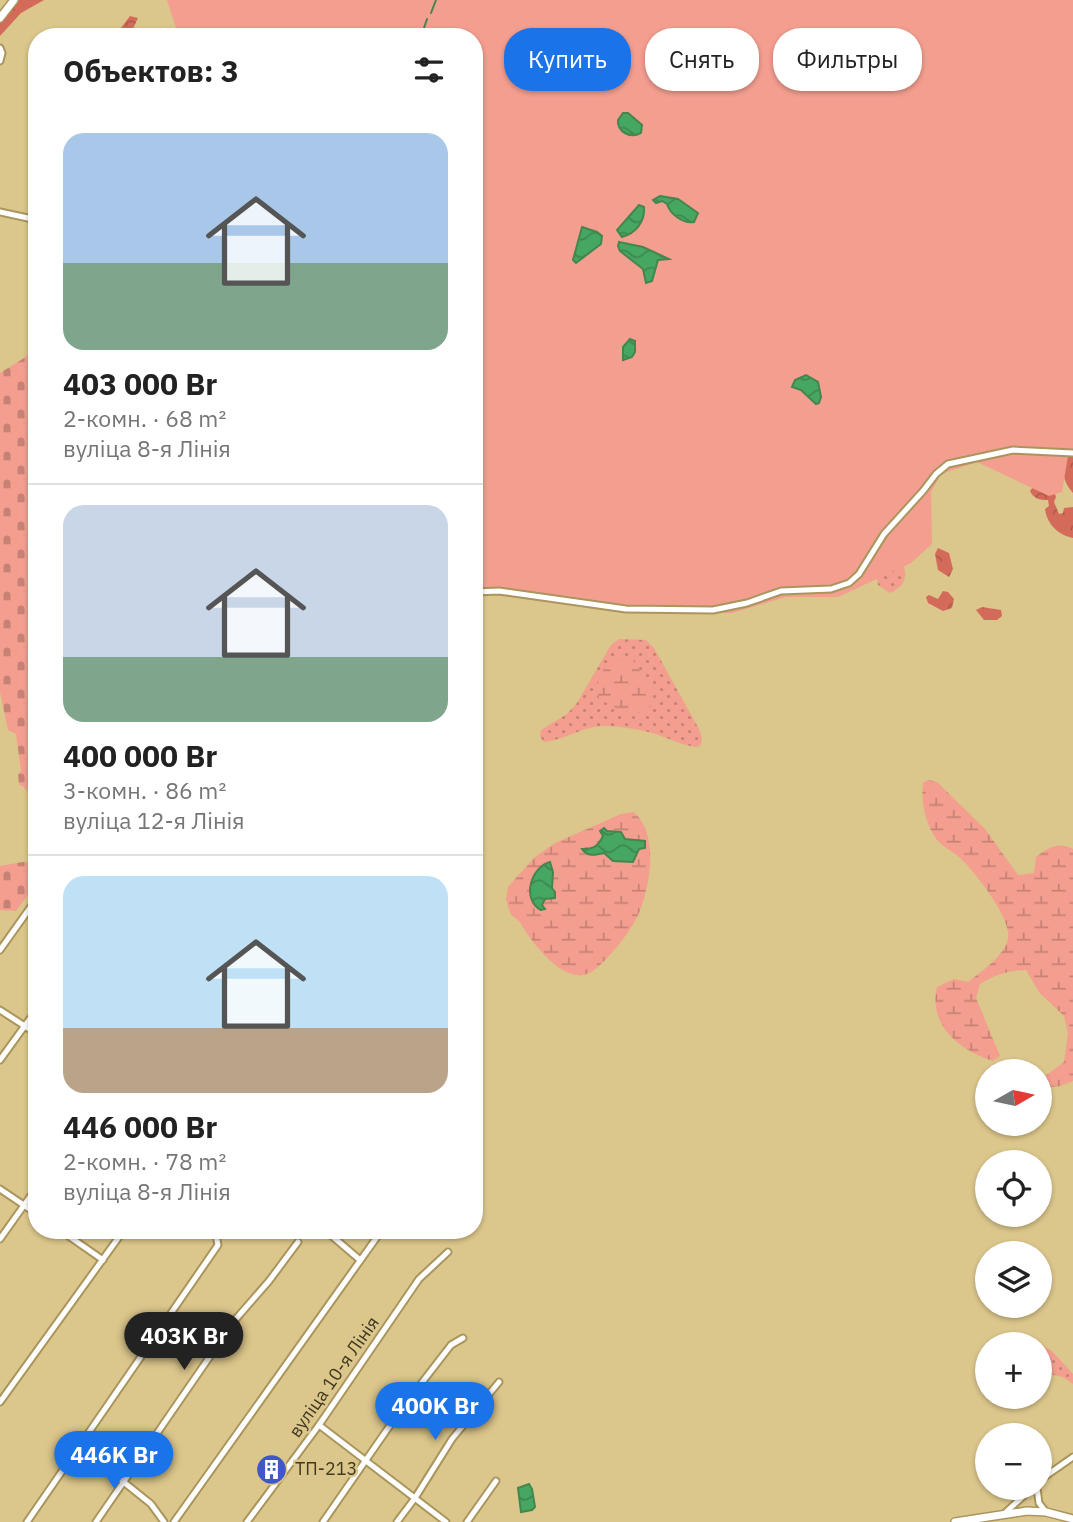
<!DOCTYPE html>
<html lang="ru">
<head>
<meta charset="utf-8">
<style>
  body { margin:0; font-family:"IBM Plex Sans",sans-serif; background:#f2f2f2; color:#222; height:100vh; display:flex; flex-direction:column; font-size:26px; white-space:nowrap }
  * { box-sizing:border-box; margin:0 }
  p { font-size:23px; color:#767676 }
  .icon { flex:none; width:38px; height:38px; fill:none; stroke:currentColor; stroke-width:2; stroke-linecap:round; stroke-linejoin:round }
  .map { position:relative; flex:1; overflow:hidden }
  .side { position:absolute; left:28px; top:28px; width:455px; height:1211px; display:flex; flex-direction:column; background:#fff; border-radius:28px; box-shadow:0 2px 5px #0004 }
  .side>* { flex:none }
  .top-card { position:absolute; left:504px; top:28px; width:464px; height:63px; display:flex; gap:14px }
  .needle { width:46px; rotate:81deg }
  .controls { position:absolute; left:975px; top:1059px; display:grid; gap:14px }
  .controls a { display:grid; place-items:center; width:77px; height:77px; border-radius:50%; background:#fff; box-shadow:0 2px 5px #0004; font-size:35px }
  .price { position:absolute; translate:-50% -60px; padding:0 16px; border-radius:24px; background:#1a73e8; color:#fff; font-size:23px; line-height:46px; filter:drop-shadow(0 2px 4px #0008) }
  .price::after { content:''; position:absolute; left:50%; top:42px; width:21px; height:16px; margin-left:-10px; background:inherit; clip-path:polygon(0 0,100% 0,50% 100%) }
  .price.on { background:#222; color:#fff }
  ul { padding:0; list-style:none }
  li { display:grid; align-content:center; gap:14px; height:371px; padding:0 35px }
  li+li { border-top:2px solid #e0e0e0 }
  li span { display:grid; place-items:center; height:217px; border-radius:21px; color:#555 }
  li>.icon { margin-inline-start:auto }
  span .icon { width:126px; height:126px; fill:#fffc; stroke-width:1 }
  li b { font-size:30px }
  h2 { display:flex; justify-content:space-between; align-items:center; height:84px; padding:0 35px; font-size:30px }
  .tag { padding:0 24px; border-radius:28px; background:#fff; box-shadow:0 2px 5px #0004; font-size:24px; line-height:63px }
  .tag.on { background:#1a73e8; color:#fff }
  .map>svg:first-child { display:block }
</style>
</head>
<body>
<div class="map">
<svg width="1073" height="1522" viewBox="0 0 1073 1522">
  <defs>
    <pattern id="grass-dots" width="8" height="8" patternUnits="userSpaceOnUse" patternTransform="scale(1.75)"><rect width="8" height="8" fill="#f39e8f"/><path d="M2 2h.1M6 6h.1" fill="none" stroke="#c68274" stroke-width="1.8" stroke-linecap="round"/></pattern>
    <pattern id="forest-crowns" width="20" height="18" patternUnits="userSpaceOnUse" patternTransform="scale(1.75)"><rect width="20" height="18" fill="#d46b5a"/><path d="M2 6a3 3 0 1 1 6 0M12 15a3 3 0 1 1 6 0" fill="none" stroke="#ae594a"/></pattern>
    <pattern id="wetland-marsh" width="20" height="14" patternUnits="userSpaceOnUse" patternTransform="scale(1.75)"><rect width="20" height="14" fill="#f39e8f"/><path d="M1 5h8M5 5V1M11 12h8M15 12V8" fill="none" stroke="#c68274"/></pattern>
    <pattern id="cemetery-stones" width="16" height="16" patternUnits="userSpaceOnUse" patternTransform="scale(1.75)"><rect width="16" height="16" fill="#f39e8f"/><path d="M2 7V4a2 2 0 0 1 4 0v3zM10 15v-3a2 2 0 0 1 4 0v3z" fill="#c68274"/></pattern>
    <pattern id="water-waves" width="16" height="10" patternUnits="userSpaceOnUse" patternTransform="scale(1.75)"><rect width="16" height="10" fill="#46a762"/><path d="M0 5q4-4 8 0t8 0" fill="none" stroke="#3c8950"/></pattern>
  </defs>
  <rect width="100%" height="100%" fill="#dbc68b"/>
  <!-- grass -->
  <g fill="url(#grass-dots)">
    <path d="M902,562C909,576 904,587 890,593L878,585L877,579Z"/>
    <path d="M619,639L646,640L654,648L699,729L702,738L701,744L698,747C683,746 670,739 656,734C639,729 620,726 602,726C581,727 565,740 544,742L540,737L541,730L567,714L577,703L611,645Z"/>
    <polygon points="1025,1335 1039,1344 1003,1344 1013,1337"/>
    <polygon points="1040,1344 1052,1351 1073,1374 1073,1384 1063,1377 1040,1372"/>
  </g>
  <!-- forest -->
  <g fill="url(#forest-crowns)">
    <polygon points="18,0 44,0 21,13 0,36 0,21"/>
    <polygon points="130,16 138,18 129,37 117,37 121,28"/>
    <path d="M1067,455L1073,456V493C1063,482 1060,469 1067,455Z"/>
    <path d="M1033,487L1055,494L1056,497L1054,502L1059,514L1063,513L1064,508L1073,507V538C1058,535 1047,524 1045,509L1049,506L1048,500C1039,500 1034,499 1030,491Z"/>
    <polygon points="938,548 949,553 953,569 949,577 938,570 935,554"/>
    <polygon points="943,591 948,592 954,599 952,608 943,611 928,603 926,597 929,595 938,599"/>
    <polygon points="982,607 1001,610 1002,616 997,620 984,620 976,610"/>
  </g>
  <!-- wetland -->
  <g fill="url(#wetland-marsh)" fill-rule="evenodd">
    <path d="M616,659L633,660L650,688L652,705C637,722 613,708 599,698C595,678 600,670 616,659Z"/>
    <path d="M928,780L937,782L985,829L1018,875L1034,873L1036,857C1048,848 1058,841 1073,849V1081L1060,1086L1040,1088V1080L1064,1062L1068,1033L1064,1016L1039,992L1026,970C1009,970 994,975 980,984L976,998L1000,1056L993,1061C959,1050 928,1025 937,987L954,979L968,982C981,972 1005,955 1008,939C1013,920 973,869 959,857C952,851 943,847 937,840C925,823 921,803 923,783Z"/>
    <path d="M634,812C658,834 651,879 641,908C635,925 620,944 608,957C599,966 590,977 577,975C558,973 538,949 528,935C522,926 521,921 511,915L506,900L508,887L535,857L555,843L621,814ZM607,831L625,839L645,842L635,855L632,862L613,861L604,853L595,854L583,849C597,849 599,842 607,831ZM553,872L552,888L555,898L545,899L541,910L535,907L530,895Z"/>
  </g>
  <!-- cemetery -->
  <g fill="url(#cemetery-stones)">
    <polygon points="37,350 37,795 29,794 23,786 19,785 18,774 21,771 16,734 8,730 0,692 0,373"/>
    <polygon points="23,862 37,863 37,883 16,911 0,910 0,866"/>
  </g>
  <!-- garden -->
  <polygon fill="#f39e8f" points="167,0 1073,0 1073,456 1068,456 1062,492 1049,496 977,462 941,474 931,492 932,544 911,563 838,597 786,597 732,613 637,613 486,594 474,575 474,37 179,37"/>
  <!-- water -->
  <g fill="url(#water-waves)" stroke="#44864e" stroke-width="2">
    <path d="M623,113H628L642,125L641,133C631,139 617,132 618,120Z"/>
    <path d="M660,196L678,199L698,213L694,222C683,224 670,214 667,204L662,201L656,203L653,200Z"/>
    <path d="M639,205L644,207C645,222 636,233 622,237L617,230Z"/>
    <polygon points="582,227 597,232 602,236 601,244 576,263 573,260"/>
    <polygon points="619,242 643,247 669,259 658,260 652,281 646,283 643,269 620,251 618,246"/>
    <polygon points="630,339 635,341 635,352 632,357 623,360 623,347"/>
    <polygon points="806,375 818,382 821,397 819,403 816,404 801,390 792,387 795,380"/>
    <path d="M604,828L607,831L621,832L625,839L645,841V848L639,849L633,862L613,861L604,853C596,855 587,857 582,849C593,849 598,847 603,836L600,831Z"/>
    <path d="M550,862L553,872L552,888L555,892V898L545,899L542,905L545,909L541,910C521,899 531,867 550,862Z"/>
    <polygon points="529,1484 532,1489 535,1507 532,1510 521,1512 518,1488"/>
  </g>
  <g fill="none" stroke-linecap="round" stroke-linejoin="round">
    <!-- stream -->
    <g stroke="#44864e" stroke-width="2">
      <polyline points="431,13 436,0"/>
      <polyline points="427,19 424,28 431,37"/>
    </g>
    <defs>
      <g id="minor">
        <polyline points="0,48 2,53 0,61"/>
        <polyline points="0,212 37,220"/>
        <polyline points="474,592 499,591 626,609 713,610 747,603 781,591 831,589 849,583 859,574 884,534 923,491 936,474 948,464 1013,450 1073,453"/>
        <polyline points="0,950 37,898"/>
        <polyline points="0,1010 37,1034"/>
        <polyline points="0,1060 37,1009"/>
        <polyline points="0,1189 37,1214"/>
        <polyline points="60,1230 103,1260"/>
        <polyline points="325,1230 360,1260"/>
        <polyline points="0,1239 37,1187"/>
        <polyline points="0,1402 124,1230"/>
        <polyline points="319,1425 446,1522"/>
        <polyline points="80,1447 151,1504 164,1522"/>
        <polyline points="1040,1480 1073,1457"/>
        <polyline points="1037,1488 1039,1503 1046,1512"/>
        <polyline points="1005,1513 1032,1488"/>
        <polyline points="27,1522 218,1245 215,1230"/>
        <polyline points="96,1522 235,1320 269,1281 298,1242"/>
        <polyline points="174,1522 382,1230"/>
        <polyline points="247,1522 319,1425 419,1279 448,1252"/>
        <polyline points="323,1522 400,1411 451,1345 463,1338"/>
        <polyline points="397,1522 415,1498 452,1439 499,1382"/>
        <polyline points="467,1522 496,1481"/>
      </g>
      <g id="tertiary">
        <polyline points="0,18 14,0"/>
        <polyline points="955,1522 1027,1511 1046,1512 1073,1519"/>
      </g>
    </defs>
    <!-- minor casing -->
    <use href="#minor" stroke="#aa955c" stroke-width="9"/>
    <!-- tertiary casing -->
    <use href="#tertiary" stroke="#aa955c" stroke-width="10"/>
    <!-- minor -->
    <use href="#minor" stroke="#fff" stroke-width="5"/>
    <!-- tertiary -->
    <use href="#tertiary" stroke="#fff" stroke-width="7"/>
  </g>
  <!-- icons -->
  <defs>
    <symbol id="building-disc" viewBox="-11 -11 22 22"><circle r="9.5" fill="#4156c9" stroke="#dbc68b"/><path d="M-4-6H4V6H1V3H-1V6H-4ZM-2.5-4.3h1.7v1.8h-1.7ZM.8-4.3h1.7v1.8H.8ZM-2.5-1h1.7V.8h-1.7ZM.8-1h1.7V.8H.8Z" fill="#fff"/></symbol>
  </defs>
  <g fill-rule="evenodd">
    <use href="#building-disc" x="254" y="1452" width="35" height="35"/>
  </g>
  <g text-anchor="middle" stroke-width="5" stroke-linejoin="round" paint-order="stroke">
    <!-- street labels -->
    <g font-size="18" fill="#413920" stroke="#dbc68b">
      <text transform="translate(334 1377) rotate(-55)" y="6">вуліца 10-я Лінія</text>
    </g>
    <!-- poi labels -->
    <g font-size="18" fill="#413920" stroke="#dbc68b" text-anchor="start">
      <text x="295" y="1475">ТП-213</text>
    </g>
  </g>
</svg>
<div class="controls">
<a><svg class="needle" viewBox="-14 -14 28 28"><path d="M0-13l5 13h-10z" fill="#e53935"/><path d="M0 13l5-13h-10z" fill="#767676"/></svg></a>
<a><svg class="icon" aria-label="locate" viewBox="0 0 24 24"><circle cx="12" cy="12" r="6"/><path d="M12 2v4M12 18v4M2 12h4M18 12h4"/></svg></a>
<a><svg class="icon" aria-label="layers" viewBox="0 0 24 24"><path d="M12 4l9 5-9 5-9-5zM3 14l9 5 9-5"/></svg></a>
<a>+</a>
<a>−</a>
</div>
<b class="price on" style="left:184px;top:1372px">403K Br</b>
<b class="price" style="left:435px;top:1442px">400K Br</b>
<b class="price" style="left:114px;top:1491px">446K Br</b>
<div class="top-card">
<a class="tag on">Купить</a>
<a class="tag">Снять</a>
<a class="tag">Фильтры</a>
</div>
<section class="side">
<h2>Объектов: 3<svg class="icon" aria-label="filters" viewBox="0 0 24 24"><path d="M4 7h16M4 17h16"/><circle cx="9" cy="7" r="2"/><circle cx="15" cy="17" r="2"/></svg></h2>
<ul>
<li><span style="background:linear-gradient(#a9c7e8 60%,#7fa58c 0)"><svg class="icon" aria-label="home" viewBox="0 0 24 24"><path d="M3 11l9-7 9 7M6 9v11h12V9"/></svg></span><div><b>403 000 Br</b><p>2-комн. · 68 m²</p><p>вуліца 8-я Лінія</p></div></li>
<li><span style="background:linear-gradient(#c9d6e8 70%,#7fa58c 0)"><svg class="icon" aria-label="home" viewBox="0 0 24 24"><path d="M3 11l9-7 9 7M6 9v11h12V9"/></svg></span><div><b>400 000 Br</b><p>3-комн. · 86 m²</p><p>вуліца 12-я Лінія</p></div></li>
<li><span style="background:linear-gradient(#bfe0f5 70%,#b9a48a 0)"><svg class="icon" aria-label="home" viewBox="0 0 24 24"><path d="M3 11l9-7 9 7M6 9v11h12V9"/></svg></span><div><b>446 000 Br</b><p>2-комн. · 78 m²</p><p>вуліца 8-я Лінія</p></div></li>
</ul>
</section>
</div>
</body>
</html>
